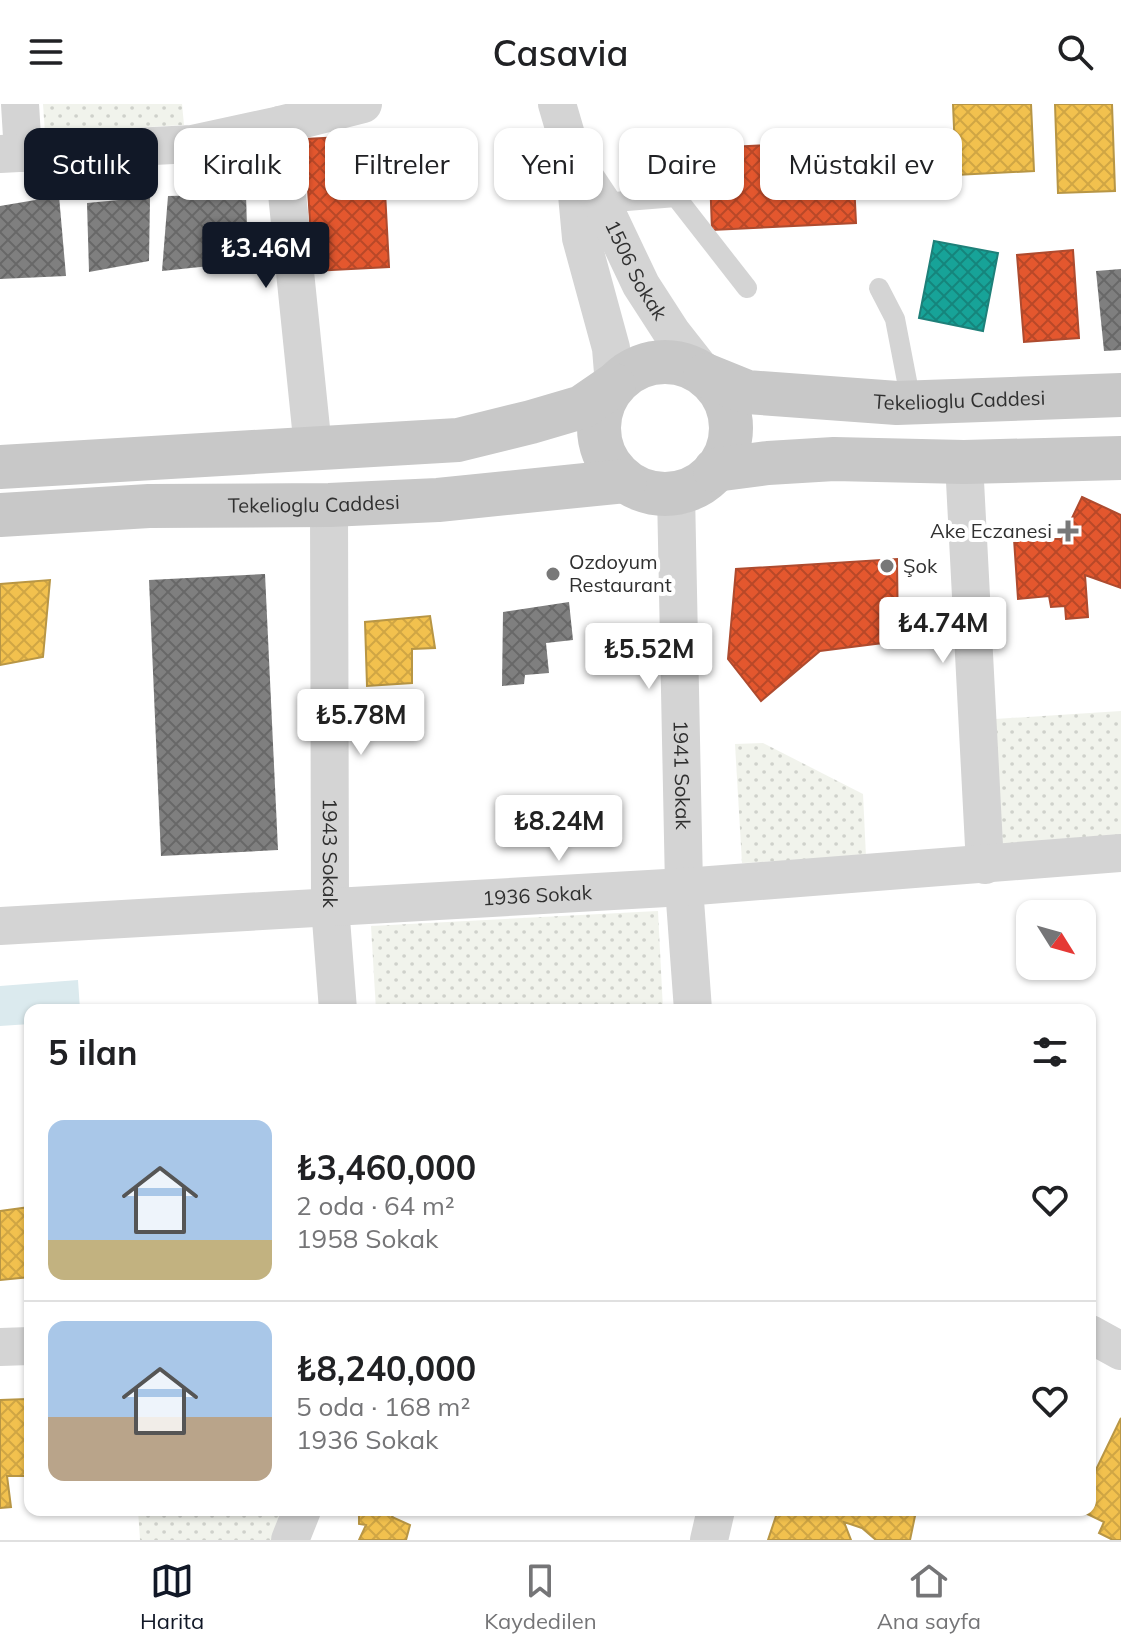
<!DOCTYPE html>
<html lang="tr">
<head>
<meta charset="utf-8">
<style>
  body { margin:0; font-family:Mulish,sans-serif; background:#f6f6f6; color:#202124; height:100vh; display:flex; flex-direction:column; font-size:30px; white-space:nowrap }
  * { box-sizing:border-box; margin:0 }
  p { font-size:26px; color:#757577 }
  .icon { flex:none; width:44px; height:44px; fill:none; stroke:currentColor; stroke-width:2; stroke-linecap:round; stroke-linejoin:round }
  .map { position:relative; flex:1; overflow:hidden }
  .sheet { position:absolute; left:24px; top:900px; width:1072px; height:512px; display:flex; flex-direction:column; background:#fff; border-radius:16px; box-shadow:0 2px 6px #0004 }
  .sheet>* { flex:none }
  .banner { position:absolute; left:24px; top:24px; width:1074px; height:72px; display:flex; gap:16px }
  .needle { width:52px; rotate:127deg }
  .controls { position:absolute; left:1016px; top:796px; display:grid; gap:16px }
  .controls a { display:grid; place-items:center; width:80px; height:80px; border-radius:16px; background:#fff; box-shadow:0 2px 6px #0004; font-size:40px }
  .price { position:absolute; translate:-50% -68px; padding:0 18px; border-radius:8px; background:#fff; color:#222; font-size:26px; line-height:52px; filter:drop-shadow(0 2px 4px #0008) }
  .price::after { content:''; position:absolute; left:50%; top:48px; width:24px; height:18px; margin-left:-12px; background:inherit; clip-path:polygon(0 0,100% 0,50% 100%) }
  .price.current { background:#111827; color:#fff }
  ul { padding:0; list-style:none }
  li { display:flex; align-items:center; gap:24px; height:200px; padding:0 24px }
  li+li { border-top:2px solid #e0e0e0 }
  li span { display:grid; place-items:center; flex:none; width:224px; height:160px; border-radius:16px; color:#555 }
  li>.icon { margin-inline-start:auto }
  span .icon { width:96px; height:96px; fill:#fffc; stroke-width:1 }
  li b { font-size:34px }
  h2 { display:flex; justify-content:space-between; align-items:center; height:96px; padding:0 24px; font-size:34px }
  .pill { padding:0 28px; border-radius:16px; background:#fff; box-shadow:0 2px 6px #0004; font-size:28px; line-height:72px }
  .pill.current { background:#111827; color:#fff }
  header { display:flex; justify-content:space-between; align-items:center; height:104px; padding:0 24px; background:#fff; font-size:36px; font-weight:600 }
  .menu { display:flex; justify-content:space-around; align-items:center; height:112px; border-top:2px solid #e0e0e0; background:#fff; font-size:22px; color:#757577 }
  .menu a { display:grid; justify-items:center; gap:4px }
  .menu .current { color:#111827 }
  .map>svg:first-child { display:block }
</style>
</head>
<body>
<header><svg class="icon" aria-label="menu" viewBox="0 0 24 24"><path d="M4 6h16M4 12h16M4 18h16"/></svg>Casavia<svg class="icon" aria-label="search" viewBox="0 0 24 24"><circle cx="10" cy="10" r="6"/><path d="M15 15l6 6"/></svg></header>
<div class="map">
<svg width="1121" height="1436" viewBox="0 0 1121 1436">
  <defs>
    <pattern id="green-dots" width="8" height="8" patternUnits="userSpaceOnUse" patternTransform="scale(2)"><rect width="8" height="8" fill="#f1f3ec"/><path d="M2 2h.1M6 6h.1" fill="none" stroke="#cfd1cb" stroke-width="1.8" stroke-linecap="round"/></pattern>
    <pattern id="homes-cross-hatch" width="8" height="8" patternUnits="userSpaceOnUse" patternTransform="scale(2)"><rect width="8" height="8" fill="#f2c14e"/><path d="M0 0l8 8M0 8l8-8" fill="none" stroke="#d0a644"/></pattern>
    <pattern id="shops-cross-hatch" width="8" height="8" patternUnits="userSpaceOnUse" patternTransform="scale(2)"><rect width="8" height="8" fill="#e4572e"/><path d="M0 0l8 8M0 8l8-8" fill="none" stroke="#b94828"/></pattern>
    <pattern id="public-cross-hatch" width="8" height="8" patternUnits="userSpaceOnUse" patternTransform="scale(2)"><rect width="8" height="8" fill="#17a398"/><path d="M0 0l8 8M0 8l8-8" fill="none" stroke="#15857c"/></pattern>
    <pattern id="building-cross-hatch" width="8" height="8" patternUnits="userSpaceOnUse" patternTransform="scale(2)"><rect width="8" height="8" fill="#7f7f7f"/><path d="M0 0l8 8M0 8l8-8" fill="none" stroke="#686868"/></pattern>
  </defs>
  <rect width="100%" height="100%" fill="#fff"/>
  <!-- green -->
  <g fill="url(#green-dots)">
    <polygon points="43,0 182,0 184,21 45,29"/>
    <polygon points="1121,607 1121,733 1000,742 995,615"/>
    <polygon points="763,639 863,690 866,753 742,759 735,640"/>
    <polygon points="658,807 663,906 376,906 371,822"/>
    <polygon points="138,1406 283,1406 272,1436 140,1436"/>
  </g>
  <!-- water -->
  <polygon fill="#dbeaee" points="78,876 80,906 30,906 30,920 0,922 0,882"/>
  <!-- homes -->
  <g fill="url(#homes-cross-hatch)" stroke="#b89645" stroke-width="2">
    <polygon points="953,0 1031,0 1034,67 956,71"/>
    <polygon points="1055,0 1112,0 1115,87 1058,89"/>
    <polygon points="50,476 43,553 0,561 0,480"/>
    <polygon points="430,512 435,544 412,545 412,579 367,582 365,518"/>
    <polygon points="30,1103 30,1173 0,1176 0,1107"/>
    <polygon points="27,1295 30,1303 30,1372 7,1372 11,1403 0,1404 0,1296"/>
    <polygon points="1121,1314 1121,1436 1113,1436 1099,1429 1104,1418 1079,1406 1090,1406 1090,1378"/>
    <polygon points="357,1406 395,1406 392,1413 410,1421 406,1436 359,1436 366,1421 359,1420 359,1407"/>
    <polygon points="811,1406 904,1406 915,1412 910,1436 876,1436 862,1424 844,1418 851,1436 768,1436 777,1409"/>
  </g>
  <!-- shops -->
  <g fill="url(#shops-cross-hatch)" stroke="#ae4b2f" stroke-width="2">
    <polygon points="382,31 389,163 313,167 305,35"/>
    <polygon points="852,37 856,119 712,126 709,44"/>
    <polygon points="1073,146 1079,234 1024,238 1017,151"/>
    <polygon points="1082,393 1121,411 1121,484 1085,471 1088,513 1066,515 1065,502 1051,503 1049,492 1018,495 1014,435 1062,435"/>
    <polygon points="897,455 898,537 820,547 761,597 728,555 736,465"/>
  </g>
  <!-- public -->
  <polygon fill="url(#public-cross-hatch)" stroke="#1e8079" stroke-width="2" points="934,137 998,149 983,227 919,214"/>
  <!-- building -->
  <g fill="url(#building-cross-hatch)">
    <polygon points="246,90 248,158 162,167 168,92"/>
    <polygon points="59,92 66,172 0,175 0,102"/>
    <polygon points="150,93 149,157 89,168 87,99"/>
    <polygon points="1121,165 1121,246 1104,247 1096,167"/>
    <polygon points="265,470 278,746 161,752 149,476"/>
    <polygon points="569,498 573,536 546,539 549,569 525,571 524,580 502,582 503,508"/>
  </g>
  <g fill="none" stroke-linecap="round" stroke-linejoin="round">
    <!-- service -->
    <g stroke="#d4d4d4" stroke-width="20">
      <polyline points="602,99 676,93 747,184"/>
      <polyline points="879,184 895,215 911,298"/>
    </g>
    <!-- minor -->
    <g stroke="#d4d4d4" stroke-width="38">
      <polyline points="20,0 23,49"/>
      <polyline points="557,0 574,58 581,134 611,244 614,281"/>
      <polyline points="280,21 313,344"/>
      <polyline points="0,50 192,40 280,21 363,0"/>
      <path id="s1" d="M576,60L602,99L641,181L672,229L705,271"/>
      <polyline points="964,358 985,761"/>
      <path id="s2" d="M676,389L684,783L693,906"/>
      <path id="s3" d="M329,401L330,802L338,906"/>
      <path id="s4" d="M0,822L684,783L1121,749"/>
      <polyline points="1090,1230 1121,1247"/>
      <polyline points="0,1243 30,1242"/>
      <polyline points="290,1436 302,1406"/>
      <polyline points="709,1436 716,1406"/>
    </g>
    <!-- primary -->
    <g stroke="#c8c8c8" stroke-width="44">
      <circle cx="665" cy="324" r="66"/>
      <path id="s5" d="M705,271L747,288L897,299L1121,291"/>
      <polyline points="0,363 458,336 531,318 582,303 614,281"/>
      <polyline points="715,366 768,359 834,355 964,358 1121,354"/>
      <path id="s6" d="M0,411L149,402L329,401L438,396L625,377"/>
    </g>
  </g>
  <!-- markers -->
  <g fill="#787878" stroke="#fff" stroke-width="3">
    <path d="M1064 415h8v8h8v8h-8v8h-8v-8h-8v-8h8z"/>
    <circle cx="887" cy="462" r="8"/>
    <circle cx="553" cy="470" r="8"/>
  </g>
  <g text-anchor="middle" stroke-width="8" stroke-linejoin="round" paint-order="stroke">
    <!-- street labels -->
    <g font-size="20" fill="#303030" stroke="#fff">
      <text dy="7" stroke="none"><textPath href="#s1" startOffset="122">1506 Sokak</textPath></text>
      <text dy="7" stroke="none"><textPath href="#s5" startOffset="258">Tekelioglu Caddesi</textPath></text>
      <text dy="7" stroke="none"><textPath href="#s6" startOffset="314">Tekelioglu Caddesi</textPath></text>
      <text dy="7" stroke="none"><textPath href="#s2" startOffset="282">1941 Sokak</textPath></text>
      <text dy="7" stroke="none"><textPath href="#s3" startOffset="348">1943 Sokak</textPath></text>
      <text dy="7" stroke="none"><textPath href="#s4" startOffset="538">1936 Sokak</textPath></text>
    </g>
    <!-- poi labels -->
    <g font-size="20" fill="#303030" stroke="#fff" text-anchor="start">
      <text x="1052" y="434" text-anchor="end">Ake Eczanesi</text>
      <text x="569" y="465">Ozdoyum<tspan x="569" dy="23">Restaurant</tspan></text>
      <text x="903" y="469">Şok</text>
    </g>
  </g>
</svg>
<div class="controls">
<a><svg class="needle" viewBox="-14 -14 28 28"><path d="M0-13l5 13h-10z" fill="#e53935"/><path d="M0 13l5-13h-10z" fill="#757577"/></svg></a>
</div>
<b class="price current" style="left:266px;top:186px">₺3.46M</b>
<b class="price" style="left:943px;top:561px">₺4.74M</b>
<b class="price" style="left:649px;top:587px">₺5.52M</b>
<b class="price" style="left:361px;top:653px">₺5.78M</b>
<b class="price" style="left:559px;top:759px">₺8.24M</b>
<div class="banner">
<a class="pill current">Satılık</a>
<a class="pill">Kiralık</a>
<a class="pill">Filtreler</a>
<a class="pill">Yeni</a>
<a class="pill">Daire</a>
<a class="pill">Müstakil ev</a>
</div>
<section class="sheet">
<h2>5 ilan<svg class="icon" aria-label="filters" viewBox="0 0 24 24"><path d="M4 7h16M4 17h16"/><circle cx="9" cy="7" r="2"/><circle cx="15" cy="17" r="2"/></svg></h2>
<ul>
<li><span style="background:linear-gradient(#a9c7e8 75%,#c2b280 0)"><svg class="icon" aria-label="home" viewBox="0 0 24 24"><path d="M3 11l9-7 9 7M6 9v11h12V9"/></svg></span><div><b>₺3,460,000</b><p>2 oda · 64 m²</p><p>1958 Sokak</p></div><svg class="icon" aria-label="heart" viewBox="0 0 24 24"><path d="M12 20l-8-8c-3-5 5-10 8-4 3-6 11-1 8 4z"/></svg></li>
<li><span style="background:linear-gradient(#a9c7e8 60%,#b9a48a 0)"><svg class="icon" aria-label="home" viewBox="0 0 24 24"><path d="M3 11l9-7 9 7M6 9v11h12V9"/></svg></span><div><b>₺8,240,000</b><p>5 oda · 168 m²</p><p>1936 Sokak</p></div><svg class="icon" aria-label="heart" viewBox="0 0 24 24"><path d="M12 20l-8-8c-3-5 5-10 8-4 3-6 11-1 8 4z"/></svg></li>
</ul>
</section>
</div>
<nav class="menu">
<a class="current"><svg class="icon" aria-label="map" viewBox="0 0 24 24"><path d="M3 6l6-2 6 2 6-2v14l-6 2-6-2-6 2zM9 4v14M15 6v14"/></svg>Harita</a>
<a><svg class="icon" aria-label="saved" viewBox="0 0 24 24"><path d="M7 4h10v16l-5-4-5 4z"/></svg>Kaydedilen</a>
<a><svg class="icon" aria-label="home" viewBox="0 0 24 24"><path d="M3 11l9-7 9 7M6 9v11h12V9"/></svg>Ana sayfa</a>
</nav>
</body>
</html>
